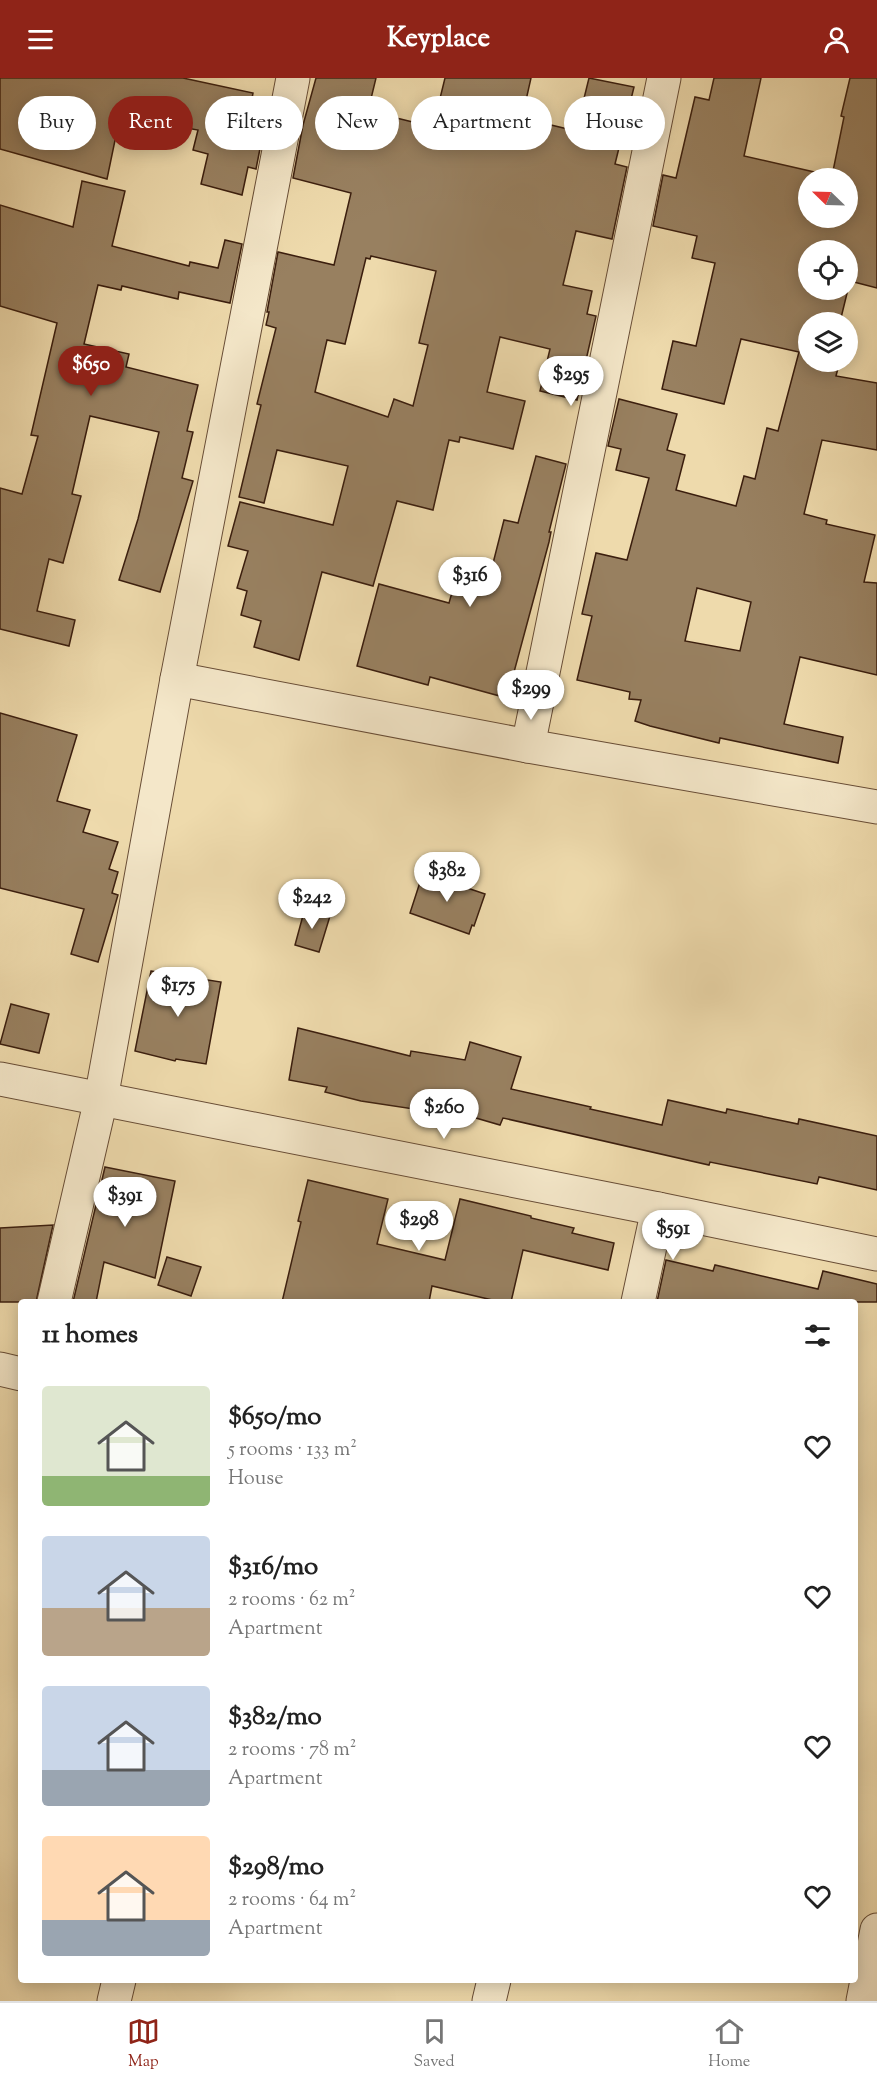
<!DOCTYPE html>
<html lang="en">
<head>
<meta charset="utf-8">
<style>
  body { margin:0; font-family:"Sorts Mill Goudy",serif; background:#f2f2f2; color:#222; height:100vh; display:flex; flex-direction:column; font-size:22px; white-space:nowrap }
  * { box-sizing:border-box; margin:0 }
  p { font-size:20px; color:#767676 }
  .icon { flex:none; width:33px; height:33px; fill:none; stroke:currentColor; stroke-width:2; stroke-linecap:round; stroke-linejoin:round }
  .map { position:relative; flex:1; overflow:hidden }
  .details { position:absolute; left:18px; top:1221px; width:840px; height:684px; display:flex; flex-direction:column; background:#fff; border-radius:6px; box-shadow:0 3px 15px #0003 }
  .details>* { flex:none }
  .hud { position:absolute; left:18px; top:18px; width:842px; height:54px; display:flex; gap:12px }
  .needle { width:39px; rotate:293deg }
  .buttons { position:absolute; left:798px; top:90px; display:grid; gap:12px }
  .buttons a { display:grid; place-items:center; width:60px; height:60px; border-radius:50%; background:#fff; box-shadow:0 3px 15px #0003; font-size:30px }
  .price { position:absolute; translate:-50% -51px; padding:0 14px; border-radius:21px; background:#fff; color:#222; font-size:20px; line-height:39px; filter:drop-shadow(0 2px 3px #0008) }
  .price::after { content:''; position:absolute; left:50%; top:36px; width:18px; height:14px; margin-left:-9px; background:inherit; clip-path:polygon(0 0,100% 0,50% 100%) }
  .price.active { background:#8f2418; color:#fff }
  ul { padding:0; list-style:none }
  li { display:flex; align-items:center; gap:18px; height:150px; padding:0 24px }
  li span { display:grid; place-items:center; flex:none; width:168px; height:120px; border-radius:6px; color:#555 }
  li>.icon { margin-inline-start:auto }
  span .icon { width:72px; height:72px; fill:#fffc; stroke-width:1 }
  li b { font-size:26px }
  h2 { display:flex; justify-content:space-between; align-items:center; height:72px; padding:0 24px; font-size:26px }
  .pill { padding:0 21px; border-radius:27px; background:#fff; box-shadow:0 3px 15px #0003; font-size:21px; line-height:54px }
  .pill.active { background:#8f2418; color:#fff }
  header { display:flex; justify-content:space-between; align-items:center; height:78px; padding:0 24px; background:#8f2418; color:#fff; font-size:27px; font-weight:700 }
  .dock { display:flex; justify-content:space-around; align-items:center; height:84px; border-top:2px solid #e0e0e0; background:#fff; font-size:16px; color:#767676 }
  .dock a { display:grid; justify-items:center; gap:3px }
  .dock .active { color:#8f2418 }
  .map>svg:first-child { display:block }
</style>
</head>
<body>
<header><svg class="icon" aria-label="menu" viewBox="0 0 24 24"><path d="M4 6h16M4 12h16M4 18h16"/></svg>Keyplace<svg class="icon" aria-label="person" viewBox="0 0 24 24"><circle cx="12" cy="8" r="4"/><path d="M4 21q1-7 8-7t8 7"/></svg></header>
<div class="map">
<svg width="877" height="1923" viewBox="0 0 877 1923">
  <rect width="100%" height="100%" fill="#eedaac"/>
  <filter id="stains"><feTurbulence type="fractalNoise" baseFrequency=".00333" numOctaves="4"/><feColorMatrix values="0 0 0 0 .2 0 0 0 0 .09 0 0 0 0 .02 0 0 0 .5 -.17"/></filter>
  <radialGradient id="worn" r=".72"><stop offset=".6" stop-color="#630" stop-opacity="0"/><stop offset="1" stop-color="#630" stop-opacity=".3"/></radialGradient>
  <!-- building -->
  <g fill="#988060" stroke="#3b1e0e" stroke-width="1.5" fill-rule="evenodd">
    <polygon points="0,0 183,0 253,15 249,37 266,40 256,91 248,89 242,117 201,106 208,76 193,72 198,52 120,38 107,101 0,71"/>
    <path d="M316,0H376L368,33L433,49L445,0H531L522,40L576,53L589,0L634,9L615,86L627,89L612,161L576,153L563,207L592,213L587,236L596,238L577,322L540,313L550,271L500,259L487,314L525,323L513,371L460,359L459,364L449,362L433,432L397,423L373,508L322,494L299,582L254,569L261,543L241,537L247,513L237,510L248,473L228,468L240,424L333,447L348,388L277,372L264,425L239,419L261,327L257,326L276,250L266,247L269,234H267L278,174L334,187L351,115L293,100L303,47ZM371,178L436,193L419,265L428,267L413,328L394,321L388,339L315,314L327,262L345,266L366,180L370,181Z"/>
    <path d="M714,0H761L744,78L832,98L844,39L841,38L850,0H877V210L850,203L840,244H808V284H830L829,288L838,290L836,298L877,305V372L822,362L804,436L827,442L826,446L875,457L864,504L877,505V597L800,579L784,646L843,659L838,685L720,660L719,665L650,648L635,643L641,622L629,621L630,614L577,602L592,538L582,536L596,475L627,482L649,400L616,392L621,371L608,368L619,321L677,336L667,372L685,377L676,412L736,428L744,398L755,401L767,350L778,353L799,274L741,261L724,326L662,311L673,263L696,268L715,185L692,180L697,158L653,148L663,97L676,100L695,19L709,22ZM808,100H848V140H808ZM808,172H848V212H808ZM697,510L751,524L740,573L685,563Z"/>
    <polygon points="82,103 125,113 112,168 189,188 190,184 218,190 225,162 242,166 230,225 179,214 178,221 122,208 121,212 98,207 84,266 129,276 126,289 198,307 187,353 193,354 182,400 193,403 160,514 119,502 138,441 159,354 90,338 72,416 81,418 63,485 49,481 37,533 75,542 69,568 0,551 0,410 22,416 38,358 31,357 57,245 0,228 0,127 73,149"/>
    <polygon points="536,378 566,386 549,454 551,454 549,464 507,620 430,599 428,607 357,588 379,506 449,525 455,504 486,513 504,442 518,445"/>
    <polygon points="0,635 77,657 57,723 90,732 83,754 118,764 109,791 118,794 112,815 118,817 98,884 71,876 84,831 0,810"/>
    <polygon points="423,795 485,816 474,848 472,847 469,856 410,835"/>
    <polygon points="305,830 330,838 319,874 295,867"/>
    <polygon points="151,893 221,904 206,986 176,981 175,983 135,973"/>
    <polygon points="11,926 49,936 39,975 0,966"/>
    <polygon points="298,950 410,978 411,973 465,982 470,964 521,979 511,1011 591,1029 590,1031 662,1047 668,1022 726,1035 727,1031 798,1046 799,1041 877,1058 877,1112 819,1099 817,1106 710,1084 709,1087 503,1040 500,1047 421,1024 420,1032 361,1023 325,1014 327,1009 289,1002"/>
    <polygon points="105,1089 175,1103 155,1200 104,1184 96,1224 73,1224"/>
    <polygon points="308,1102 388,1121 377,1166 445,1182 460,1121 531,1138 531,1140 574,1150 572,1155 614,1165 608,1192 523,1172 511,1224 501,1224 432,1208 429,1224 282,1224 301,1144 298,1143"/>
    <polygon points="53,1147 36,1224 0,1224 0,1150"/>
    <polygon points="167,1179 201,1189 191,1218 158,1207"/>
    <polygon points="666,1182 713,1193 715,1187 818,1211 823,1193 877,1206 877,1224 657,1224"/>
  </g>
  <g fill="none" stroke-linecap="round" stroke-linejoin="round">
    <defs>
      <g id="street">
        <polyline points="177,601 528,668 877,729"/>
        <polyline points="528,668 664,0"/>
        <polyline points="0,1001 658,1131 877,1176"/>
        <polyline points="54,1224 101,1021 177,601 293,0"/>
        <polyline points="638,1224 658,1131"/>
        <polyline points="0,1291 21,1296"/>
        <polyline points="114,1923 119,1902"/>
        <polyline points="489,1923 494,1902"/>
        <polyline points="863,1923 877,1852"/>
      </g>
    </defs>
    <!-- street casing -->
    <use href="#street" stroke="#684d36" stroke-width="35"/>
    <!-- street -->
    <use href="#street" stroke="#f4e7c9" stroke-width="33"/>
  </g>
  <rect width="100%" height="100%" filter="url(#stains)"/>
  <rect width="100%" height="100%" fill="url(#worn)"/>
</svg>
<div class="buttons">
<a><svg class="needle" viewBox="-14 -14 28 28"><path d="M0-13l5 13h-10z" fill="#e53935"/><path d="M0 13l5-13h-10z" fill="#767676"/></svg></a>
<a><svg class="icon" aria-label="locate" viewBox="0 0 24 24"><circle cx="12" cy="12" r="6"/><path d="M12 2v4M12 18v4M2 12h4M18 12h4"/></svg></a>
<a><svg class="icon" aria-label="layers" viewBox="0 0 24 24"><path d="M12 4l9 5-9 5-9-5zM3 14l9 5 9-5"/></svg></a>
</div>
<b class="price active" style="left:91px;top:319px">$650</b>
<b class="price" style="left:571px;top:329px">$295</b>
<b class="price" style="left:470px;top:530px">$316</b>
<b class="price" style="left:531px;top:643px">$299</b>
<b class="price" style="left:447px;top:825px">$382</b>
<b class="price" style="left:312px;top:852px">$242</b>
<b class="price" style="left:178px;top:940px">$175</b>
<b class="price" style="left:444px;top:1062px">$260</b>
<b class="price" style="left:125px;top:1150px">$391</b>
<b class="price" style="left:419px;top:1174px">$298</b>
<b class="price" style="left:673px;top:1183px">$591</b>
<div class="hud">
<a class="pill">Buy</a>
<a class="pill active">Rent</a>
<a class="pill">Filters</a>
<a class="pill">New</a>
<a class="pill">Apartment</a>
<a class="pill">House</a>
</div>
<section class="details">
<h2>11 homes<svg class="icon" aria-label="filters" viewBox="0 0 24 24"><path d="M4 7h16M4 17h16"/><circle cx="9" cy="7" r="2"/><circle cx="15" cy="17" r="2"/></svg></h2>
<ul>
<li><span style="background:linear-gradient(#dfe7d0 75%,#8fb573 0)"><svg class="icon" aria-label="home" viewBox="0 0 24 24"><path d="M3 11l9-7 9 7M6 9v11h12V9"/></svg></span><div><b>$650/mo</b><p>5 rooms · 133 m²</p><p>House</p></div><svg class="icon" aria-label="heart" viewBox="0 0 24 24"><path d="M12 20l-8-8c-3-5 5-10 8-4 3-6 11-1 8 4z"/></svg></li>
<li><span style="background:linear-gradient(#c9d6e8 60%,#b9a48a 0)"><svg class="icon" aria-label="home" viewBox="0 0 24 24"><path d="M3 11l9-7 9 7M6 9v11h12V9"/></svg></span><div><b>$316/mo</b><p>2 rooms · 62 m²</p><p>Apartment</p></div><svg class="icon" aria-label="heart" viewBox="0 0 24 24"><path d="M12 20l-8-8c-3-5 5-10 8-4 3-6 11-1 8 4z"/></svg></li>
<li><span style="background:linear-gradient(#c9d6e8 70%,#9aa5b1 0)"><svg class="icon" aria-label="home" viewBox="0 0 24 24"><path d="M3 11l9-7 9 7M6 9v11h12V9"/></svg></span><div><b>$382/mo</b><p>2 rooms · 78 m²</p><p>Apartment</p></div><svg class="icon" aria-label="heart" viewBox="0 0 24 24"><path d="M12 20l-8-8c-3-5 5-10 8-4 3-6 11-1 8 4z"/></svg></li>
<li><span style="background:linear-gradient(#ffd9b3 70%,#9aa5b1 0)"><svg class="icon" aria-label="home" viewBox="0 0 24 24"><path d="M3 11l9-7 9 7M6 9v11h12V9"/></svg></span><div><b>$298/mo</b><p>2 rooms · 64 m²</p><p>Apartment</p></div><svg class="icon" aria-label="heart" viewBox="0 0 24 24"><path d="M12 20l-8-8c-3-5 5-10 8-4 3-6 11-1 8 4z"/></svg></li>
</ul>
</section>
</div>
<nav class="dock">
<a class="active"><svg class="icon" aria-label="map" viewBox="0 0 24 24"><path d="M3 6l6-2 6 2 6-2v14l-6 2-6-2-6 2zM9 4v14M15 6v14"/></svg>Map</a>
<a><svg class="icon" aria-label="saved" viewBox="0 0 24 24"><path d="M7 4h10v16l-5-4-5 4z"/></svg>Saved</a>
<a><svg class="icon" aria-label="home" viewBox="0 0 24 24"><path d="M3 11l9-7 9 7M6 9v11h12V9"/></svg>Home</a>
</nav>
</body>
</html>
